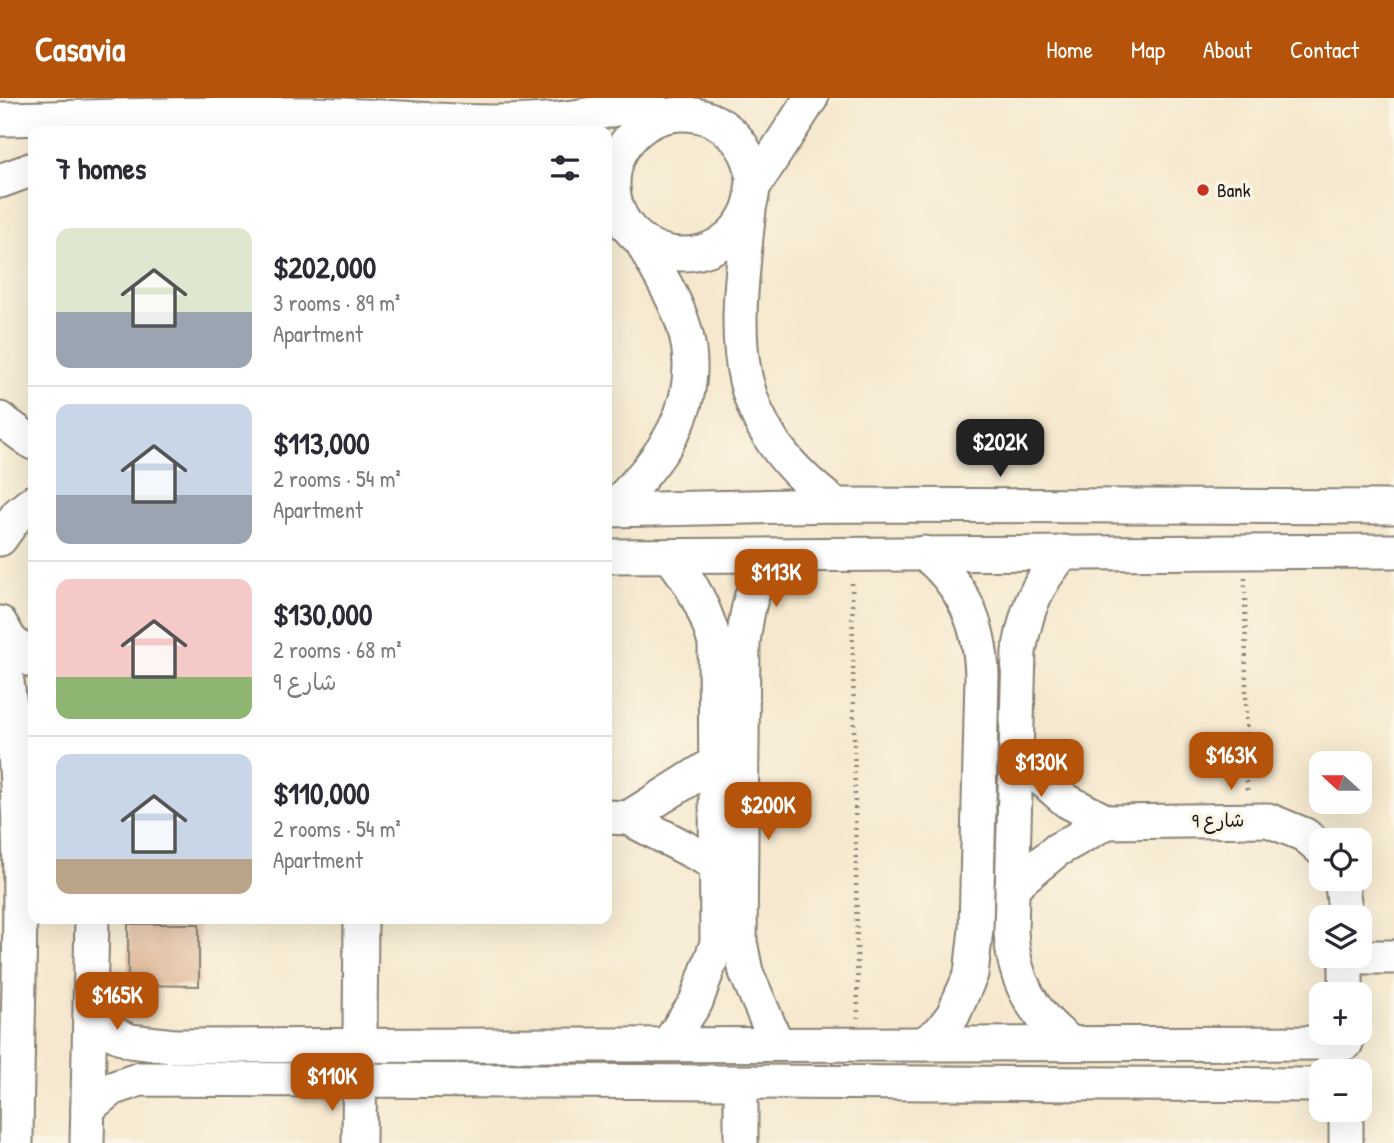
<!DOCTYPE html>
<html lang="en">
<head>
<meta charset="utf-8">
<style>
  body { margin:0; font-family:"Patrick Hand","Playpen Sans Arabic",sans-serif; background:#f2f2f3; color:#2b2b33; height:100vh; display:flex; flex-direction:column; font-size:26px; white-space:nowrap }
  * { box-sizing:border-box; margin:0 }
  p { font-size:23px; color:#7c7c81 }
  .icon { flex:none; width:38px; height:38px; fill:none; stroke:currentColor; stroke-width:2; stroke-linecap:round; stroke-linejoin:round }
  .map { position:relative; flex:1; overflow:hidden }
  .sheet { position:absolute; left:28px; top:28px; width:584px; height:798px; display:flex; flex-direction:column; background:#fff; border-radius:14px; box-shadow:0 7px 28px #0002 }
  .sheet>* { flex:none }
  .needle { width:46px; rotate:291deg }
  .controls { position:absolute; left:1309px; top:653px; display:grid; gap:14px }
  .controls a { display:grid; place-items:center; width:63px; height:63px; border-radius:14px; background:#fff; box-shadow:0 7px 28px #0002; font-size:35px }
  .price { position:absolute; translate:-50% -60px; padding:0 16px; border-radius:14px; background:#b45309; color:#fff; font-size:23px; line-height:46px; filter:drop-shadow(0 2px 4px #0008) }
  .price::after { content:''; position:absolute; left:50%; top:42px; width:21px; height:16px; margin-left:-10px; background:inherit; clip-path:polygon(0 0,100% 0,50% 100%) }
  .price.current { background:#222; color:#fff }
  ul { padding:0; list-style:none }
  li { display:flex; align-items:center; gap:21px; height:175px; padding:0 28px }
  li+li { border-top:2px solid #e1e1e2 }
  li span { display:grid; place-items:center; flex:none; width:196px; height:140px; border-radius:14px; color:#555 }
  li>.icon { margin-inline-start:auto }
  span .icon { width:84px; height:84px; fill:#fffc; stroke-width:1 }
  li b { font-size:30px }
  h2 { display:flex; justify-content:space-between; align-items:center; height:84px; padding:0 28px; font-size:30px }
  header { display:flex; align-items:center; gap:42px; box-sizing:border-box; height:98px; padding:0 35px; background:#b45309; color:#fff }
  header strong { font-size:33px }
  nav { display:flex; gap:38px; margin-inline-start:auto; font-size:24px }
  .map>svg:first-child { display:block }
</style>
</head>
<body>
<header>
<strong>Casavia</strong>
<nav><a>Home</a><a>Map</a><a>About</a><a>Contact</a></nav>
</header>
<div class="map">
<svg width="1394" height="1045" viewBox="0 0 1394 1045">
  <rect width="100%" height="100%" fill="#fcf5e5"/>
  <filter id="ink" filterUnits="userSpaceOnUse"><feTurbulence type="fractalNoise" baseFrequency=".0143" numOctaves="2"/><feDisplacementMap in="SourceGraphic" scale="14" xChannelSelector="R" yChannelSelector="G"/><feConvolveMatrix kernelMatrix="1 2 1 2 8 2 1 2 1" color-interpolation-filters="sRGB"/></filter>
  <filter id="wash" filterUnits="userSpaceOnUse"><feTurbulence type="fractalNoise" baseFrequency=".00686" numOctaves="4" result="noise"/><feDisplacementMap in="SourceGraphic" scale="28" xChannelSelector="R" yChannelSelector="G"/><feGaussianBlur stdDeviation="1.57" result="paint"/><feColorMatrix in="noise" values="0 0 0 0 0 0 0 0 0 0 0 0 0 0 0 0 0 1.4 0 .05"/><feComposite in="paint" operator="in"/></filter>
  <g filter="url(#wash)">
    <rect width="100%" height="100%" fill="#f5e8ce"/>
    <g id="blocks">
      <!-- building -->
      <polygon fill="#dcb393" points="128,826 199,826 199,888 128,887"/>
    </g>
  </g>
  <g filter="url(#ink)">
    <use href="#blocks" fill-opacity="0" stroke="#888275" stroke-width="2"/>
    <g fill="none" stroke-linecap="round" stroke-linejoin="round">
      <defs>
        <g id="minor">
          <circle cx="683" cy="86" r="70"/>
          <path d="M0,21C102,19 205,14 308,16C418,17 544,41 650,0"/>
          <polyline points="0,83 33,71"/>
          <polyline points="752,91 811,0"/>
          <path d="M749,112C735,240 722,322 836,407"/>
          <polyline points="0,321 33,345"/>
          <polyline points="607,412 836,407 1394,409"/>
          <path d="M610,412C661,363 707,305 684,229C675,199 655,170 641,142"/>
          <polyline points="0,441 18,416 33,404"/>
          <path d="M1064,454C1035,488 1027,510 1019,554L1011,833C1013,881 1032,917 1071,945"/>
          <polyline points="607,458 1394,453"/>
          <polyline points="0,525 10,542 33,563"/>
          <path d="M0,540C31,706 17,878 16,1045"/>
          <polyline points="1015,658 1067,703 1107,724"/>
          <polyline points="607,719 628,720 716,766"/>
          <polyline points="628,720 717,664"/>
          <polyline points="1341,780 1346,819"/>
          <polyline points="1012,789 1057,752 1107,724 1268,722 1305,737 1321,751"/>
          <polyline points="1346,859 1394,859"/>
          <polyline points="1346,896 1346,858"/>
          <polyline points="90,925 130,943 174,948 1346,945"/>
          <path d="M668,946L696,904L717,845L715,545C705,511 693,486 670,458"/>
          <path d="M777,946L746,874L740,844L743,545C747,512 752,477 779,457"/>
          <path d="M923,946L940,934L953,917L971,876L976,831L982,578C981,528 963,486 924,455"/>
          <polyline points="88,1010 111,991 140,981 1321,987"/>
          <polyline points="87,1045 92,821"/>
          <polyline points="359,1045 361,821"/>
          <polyline points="741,1045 741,985"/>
          <polyline points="1346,1045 1346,1012"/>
        </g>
      </defs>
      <!-- minor casing -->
      <use href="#minor" stroke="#888275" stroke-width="37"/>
      <!-- path -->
      <g stroke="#888275" stroke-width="4.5" stroke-dasharray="2 5" stroke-linecap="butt">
        <polyline points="1245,480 1247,695"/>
        <polyline points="852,485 858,920"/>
      </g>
      <!-- minor -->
      <use href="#minor" stroke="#fff" stroke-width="33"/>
    </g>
  </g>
  <!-- markers -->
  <circle fill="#c8321e" stroke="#fcf5e5" stroke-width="2.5" cx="1203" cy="92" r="7"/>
  <g text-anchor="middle" stroke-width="7" stroke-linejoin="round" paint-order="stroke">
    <!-- poi labels -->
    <g font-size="19" fill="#1c1c1c" stroke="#fcf5e5" text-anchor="start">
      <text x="1217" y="99">Bank</text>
    </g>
    <!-- street labels -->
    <g font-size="19" fill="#1c1c1c" stroke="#fcf5e5">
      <text transform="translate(1218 722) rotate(-1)" y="7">شارع 9</text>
    </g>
  </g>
</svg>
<div class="controls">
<a><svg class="needle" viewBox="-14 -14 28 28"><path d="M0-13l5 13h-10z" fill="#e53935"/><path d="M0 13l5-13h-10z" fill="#7c7c81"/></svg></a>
<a><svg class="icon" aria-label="locate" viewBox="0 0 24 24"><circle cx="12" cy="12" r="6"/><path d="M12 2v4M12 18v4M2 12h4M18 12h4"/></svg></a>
<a><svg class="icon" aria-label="layers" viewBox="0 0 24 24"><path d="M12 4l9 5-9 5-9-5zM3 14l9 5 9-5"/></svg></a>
<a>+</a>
<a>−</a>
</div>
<b class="price current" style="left:1000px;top:381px">$202K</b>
<b class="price" style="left:776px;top:511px">$113K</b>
<b class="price" style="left:1231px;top:694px">$163K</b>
<b class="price" style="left:1041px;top:701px">$130K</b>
<b class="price" style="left:768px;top:744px">$200K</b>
<b class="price" style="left:117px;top:934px">$165K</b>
<b class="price" style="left:332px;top:1015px">$110K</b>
<section class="sheet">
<h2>7 homes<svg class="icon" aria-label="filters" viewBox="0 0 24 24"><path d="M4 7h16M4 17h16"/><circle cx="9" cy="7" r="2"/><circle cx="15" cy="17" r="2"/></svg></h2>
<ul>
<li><span style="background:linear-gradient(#dfe7d0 60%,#9aa5b1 0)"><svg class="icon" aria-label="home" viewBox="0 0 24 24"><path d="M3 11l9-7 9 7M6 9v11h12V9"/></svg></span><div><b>$202,000</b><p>3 rooms · 89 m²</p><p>Apartment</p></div></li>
<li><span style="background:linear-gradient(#c9d6e8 65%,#9aa5b1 0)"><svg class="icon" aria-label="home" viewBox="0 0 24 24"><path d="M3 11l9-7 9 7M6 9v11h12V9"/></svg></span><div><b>$113,000</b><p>2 rooms · 54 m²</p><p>Apartment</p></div></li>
<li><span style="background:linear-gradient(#f6c9c9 70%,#8fb573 0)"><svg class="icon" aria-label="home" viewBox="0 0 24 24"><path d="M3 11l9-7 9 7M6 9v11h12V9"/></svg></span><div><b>$130,000</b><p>2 rooms · 68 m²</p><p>شارع 9</p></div></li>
<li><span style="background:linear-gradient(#c9d6e8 75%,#b9a48a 0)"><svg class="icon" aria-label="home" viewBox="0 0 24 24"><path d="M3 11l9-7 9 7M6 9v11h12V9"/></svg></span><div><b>$110,000</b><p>2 rooms · 54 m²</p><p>Apartment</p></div></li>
</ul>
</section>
</div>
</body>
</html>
